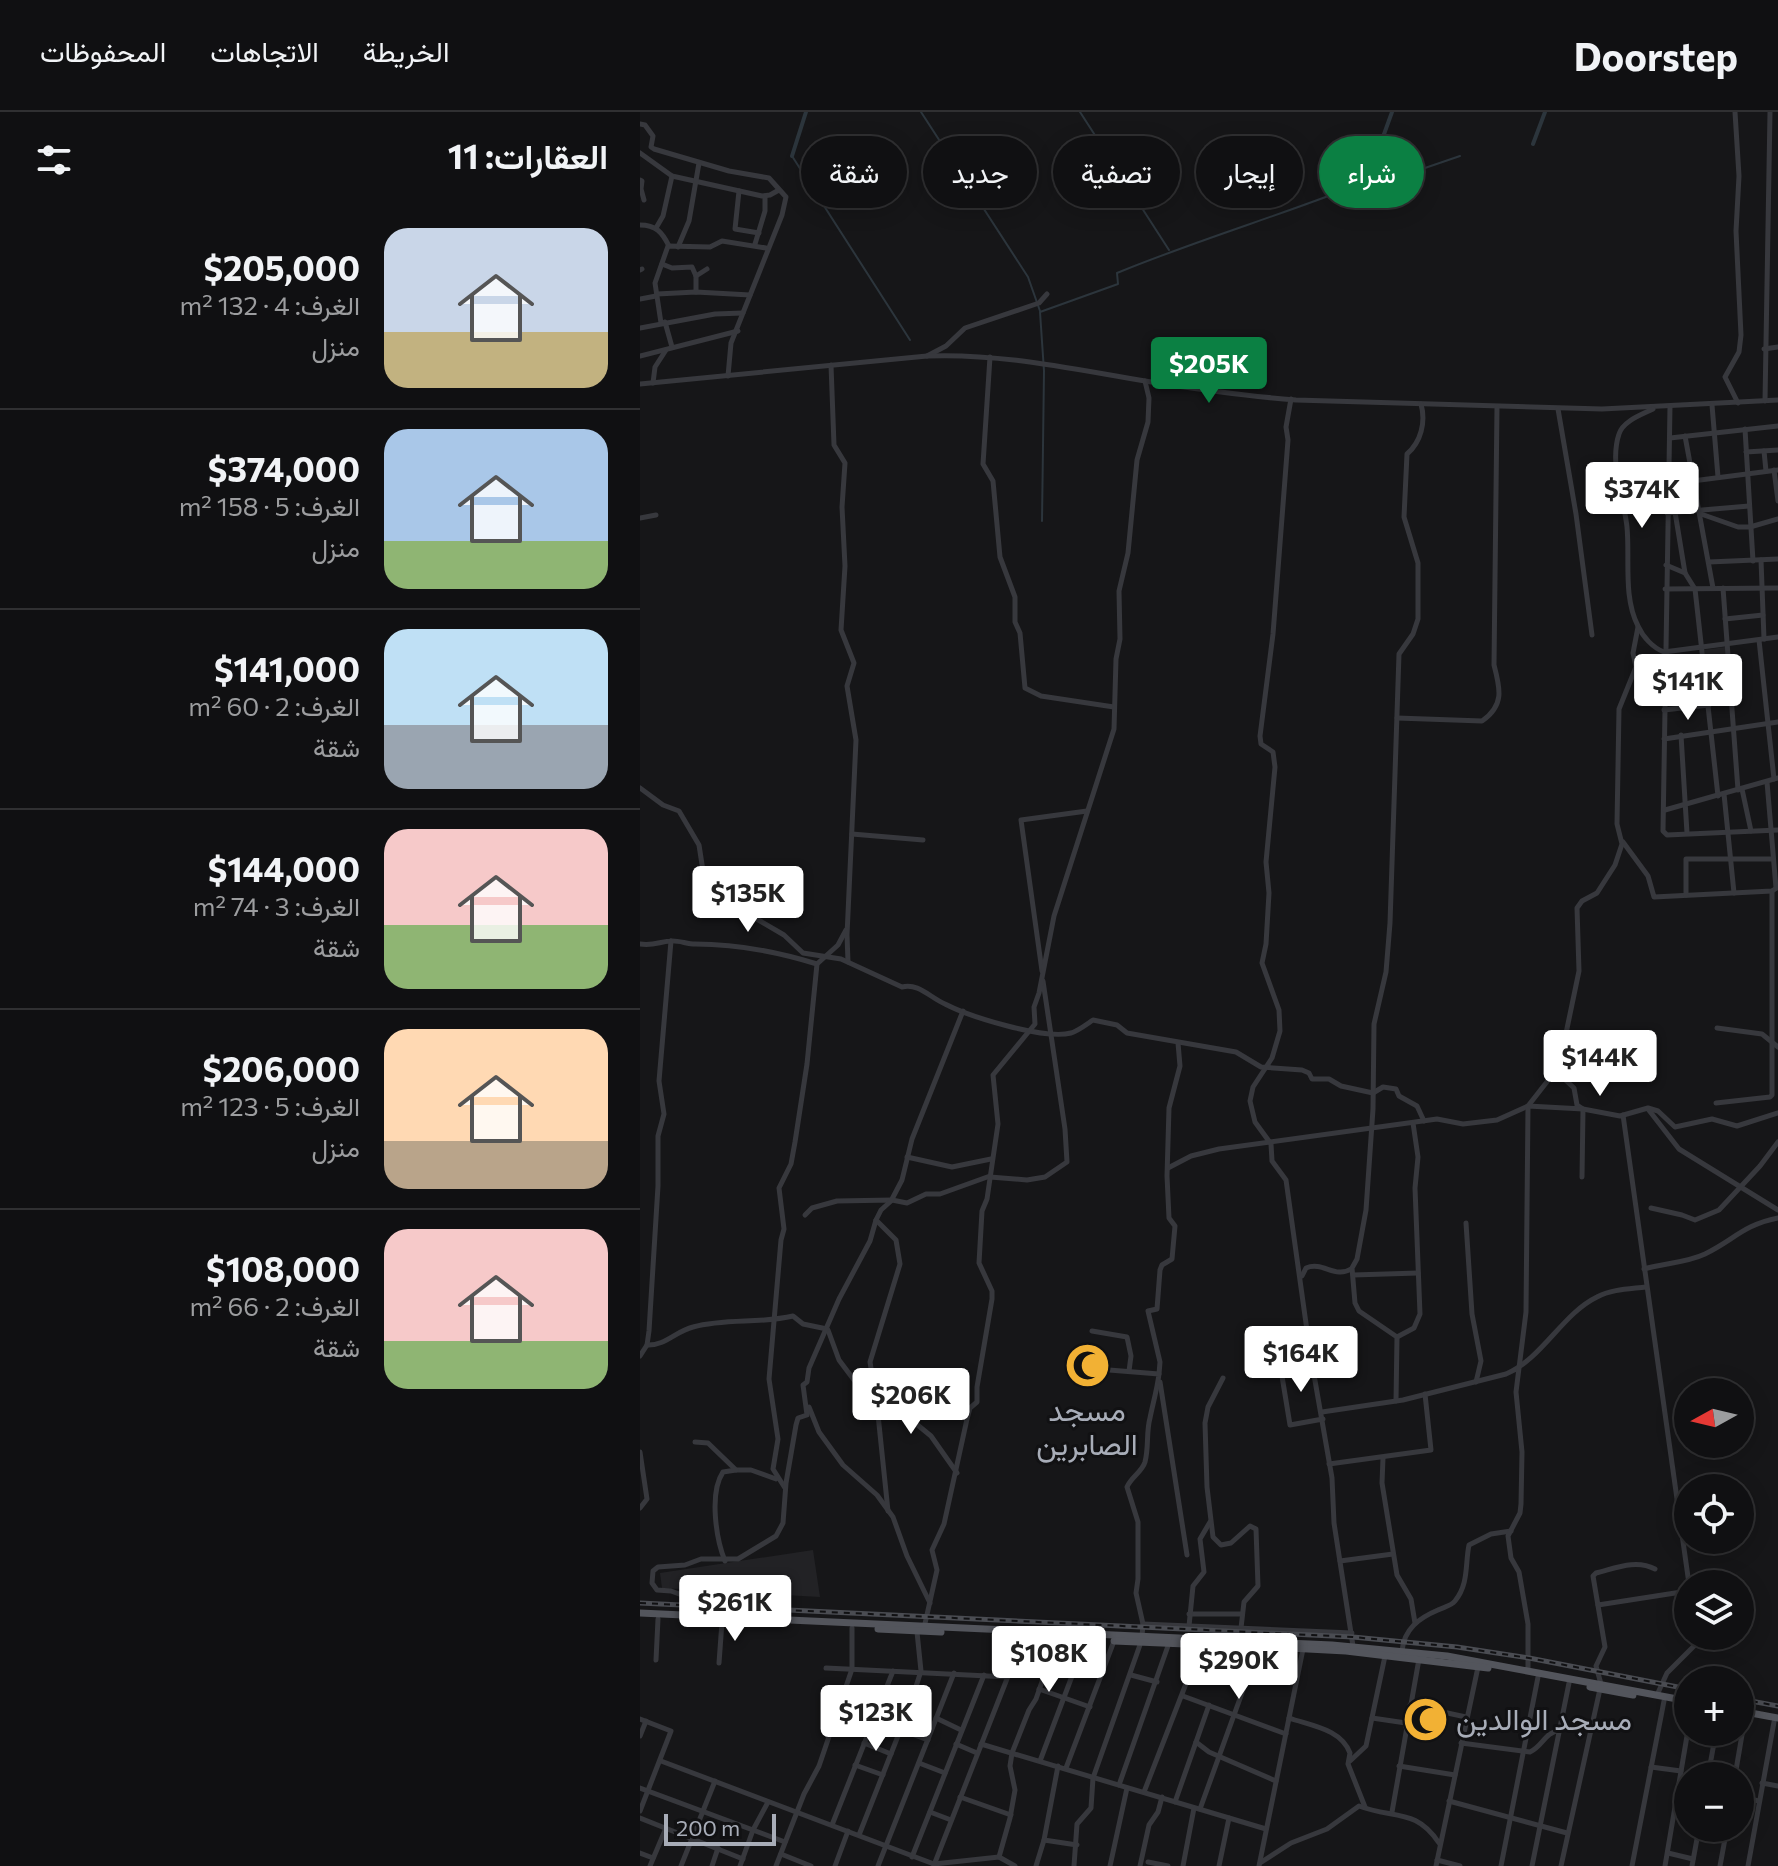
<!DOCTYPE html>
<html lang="ar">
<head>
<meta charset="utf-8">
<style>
  body { margin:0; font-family:Commissioner,Vazirmatn,sans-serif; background:#19191b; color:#f1f3f6; direction:rtl; height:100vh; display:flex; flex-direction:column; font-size:30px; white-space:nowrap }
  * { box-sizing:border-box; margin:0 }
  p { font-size:26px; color:#9c9d9f }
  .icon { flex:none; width:44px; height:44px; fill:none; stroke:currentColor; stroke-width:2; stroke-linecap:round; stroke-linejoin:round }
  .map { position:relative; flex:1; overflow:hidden; direction:ltr }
  .side { display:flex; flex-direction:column; background:#101012; width:640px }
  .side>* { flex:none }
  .top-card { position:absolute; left:24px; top:24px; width:760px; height:72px; direction:rtl; display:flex; gap:16px }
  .needle { width:52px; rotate:262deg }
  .tools { position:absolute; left:1034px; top:1266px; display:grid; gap:16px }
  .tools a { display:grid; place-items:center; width:80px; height:80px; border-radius:50%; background:#101012; box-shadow:0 4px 20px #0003,0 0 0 2px #303032; font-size:40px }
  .scale { position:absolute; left:24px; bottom:20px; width:112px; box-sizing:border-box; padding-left:8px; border:4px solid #a8adb8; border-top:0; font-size:22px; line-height:28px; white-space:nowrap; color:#a8adb8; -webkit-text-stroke:6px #111113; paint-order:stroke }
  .price { position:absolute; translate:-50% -68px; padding:0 18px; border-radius:8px; background:#fff; color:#222; font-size:26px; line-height:52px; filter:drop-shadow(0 2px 4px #0008) }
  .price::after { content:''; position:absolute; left:50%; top:48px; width:24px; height:18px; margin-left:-12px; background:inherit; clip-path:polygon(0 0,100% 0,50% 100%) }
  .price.on { background:#0b8043; color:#fff }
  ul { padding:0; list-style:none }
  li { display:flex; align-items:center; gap:24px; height:200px; padding:0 32px }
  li+li { border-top:2px solid #303032 }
  li span { display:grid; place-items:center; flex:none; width:224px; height:160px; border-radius:24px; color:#555 }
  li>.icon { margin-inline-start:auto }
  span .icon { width:96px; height:96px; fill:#fffc; stroke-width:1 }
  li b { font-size:34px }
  h2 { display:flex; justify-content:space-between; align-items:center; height:96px; padding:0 32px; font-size:34px }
  .chip { padding:0 28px; border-radius:36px; background:#101012; box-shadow:0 4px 20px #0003,0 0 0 2px #303032; font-size:28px; line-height:72px }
  .chip.on { background:#0b8043; color:#fff }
  header { display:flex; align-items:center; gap:48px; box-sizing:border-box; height:112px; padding:0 40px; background:#101012; border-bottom:2px solid #303032 }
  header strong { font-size:38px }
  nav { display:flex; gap:44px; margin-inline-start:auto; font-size:28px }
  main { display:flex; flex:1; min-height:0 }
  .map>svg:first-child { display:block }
</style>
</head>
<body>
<header>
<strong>Doorstep</strong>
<nav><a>الخريطة</a><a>الاتجاهات</a><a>المحفوظات</a></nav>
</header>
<main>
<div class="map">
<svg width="1138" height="1754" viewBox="0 0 1138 1754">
  <rect width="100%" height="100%" fill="#161618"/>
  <!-- built -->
  <g fill="#222225">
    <polygon points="1085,535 1089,562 1069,565 1064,538"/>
    <polygon points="173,1438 180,1485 22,1476 20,1461"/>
  </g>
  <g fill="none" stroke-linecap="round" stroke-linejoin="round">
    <!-- stream -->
    <g stroke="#2c353c" stroke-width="2">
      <polyline points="281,0 388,165 400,199"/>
      <polyline points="440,0 529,138"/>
      <polyline points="152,44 270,228"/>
      <path d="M402,409L404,259L400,200L478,172L477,161C557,128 639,104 720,72L730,74L744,70L820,44"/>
    </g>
    <!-- canal -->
    <g stroke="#2c353c" stroke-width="4">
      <polyline points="893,32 905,0"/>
      <polyline points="152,44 166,0"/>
      <polyline points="726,72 752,0"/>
    </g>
    <!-- minor -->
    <g stroke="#37383d" stroke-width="5">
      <polyline points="1095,0 1099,64 1096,119 1101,223 1099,240 1085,265 1098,291"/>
      <polyline points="0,12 5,13 13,24 11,35 14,37 89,59 129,66 146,85 142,103 91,231 88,264"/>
      <polyline points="0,41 32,64 122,84 130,83 139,78"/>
      <polyline points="0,68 2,69 1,77 4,88"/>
      <polyline points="99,79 95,117 119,121"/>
      <path d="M0,113C16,113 22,120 29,134"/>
      <polyline points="16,116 23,104 32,64"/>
      <polyline points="115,132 125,99 125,84"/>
      <polyline points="38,135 49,109 59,51"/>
      <polyline points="22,152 32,156 52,155 56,164 56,180"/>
      <polyline points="0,158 2,157"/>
      <polyline points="56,164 67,157"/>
      <polyline points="17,182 56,180 110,183"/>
      <polyline points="0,187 16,184"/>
      <polyline points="25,210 32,235"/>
      <polyline points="21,211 15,171 28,134 70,135 82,129 126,136"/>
      <polyline points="0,216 75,202 103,201"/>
      <polyline points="1124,237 1138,235"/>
      <polyline points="0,244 98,219"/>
      <polyline points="287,244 306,234 325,216 399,191 407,182"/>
      <polyline points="350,245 343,352 353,369 360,445 375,485 375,510 380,521 385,576 401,584 474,595"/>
      <polyline points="191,253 194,333 205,351 202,395 205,454 201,518 214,551 207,574 216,628 207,823 208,850"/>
      <polyline points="13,271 15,255 26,238"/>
      <path d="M0,272L287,244C360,241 432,257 505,269C555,277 605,284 656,288L962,297L1138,288"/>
      <polyline points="651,287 646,315 648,328 633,522 620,624 621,632 633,640 635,655 626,750 629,781 626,832 622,851 639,898 640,919 632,946 613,975 610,989 615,1010 631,1032 632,1049 646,1068 670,1240 692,1366 694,1411 713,1534"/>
      <polyline points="1125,289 1130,0"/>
      <polyline points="1072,293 1078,365"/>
      <polyline points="1030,294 1023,719 1027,723 1138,718"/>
      <polyline points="918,297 936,402 952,523"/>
      <path d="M1013,297C1001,303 983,309 979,322C969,352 984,386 987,415C990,447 983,485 998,514C1003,525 1013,536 1024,540L1138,525"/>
      <polyline points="1105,317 1113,449"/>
      <polyline points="1045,324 1073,476"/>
      <polyline points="1030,326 1138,314"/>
      <polyline points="1124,339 1126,359"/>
      <polyline points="1106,340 1138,338"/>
      <polyline points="1134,358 1138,389"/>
      <polyline points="1029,372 1138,358"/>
      <polyline points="1035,400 1045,461 1055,477 1078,684"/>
      <polyline points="1027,401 1109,394"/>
      <polyline points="1061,402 1098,415 1110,415 1138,407"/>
      <polyline points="0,406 16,403"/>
      <polyline points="1121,448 1124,527"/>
      <polyline points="1069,450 1138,447"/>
      <polyline points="1026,453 1045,461"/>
      <polyline points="1083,476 1098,678"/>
      <polyline points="1025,477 1138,476"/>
      <polyline points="1085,507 1123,503"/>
      <polyline points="1119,528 1134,667"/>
      <polyline points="1024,572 1066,567"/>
      <polyline points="1024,598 1069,593"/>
      <path d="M757,606L842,609C865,593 860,576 854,553L857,295"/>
      <polyline points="1041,623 1047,721"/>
      <polyline points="1024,627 1138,610"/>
      <polyline points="1127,670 1136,776"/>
      <path d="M0,676L23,693L39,699L59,733L63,759L67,766L98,796L144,823L163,841L201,847L262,875C279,871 289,885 305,892C330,905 405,928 431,921C438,919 447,912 453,908L477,913L487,921L596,940L621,955L662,958L669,961L672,967H689L701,974L733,981L743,975L756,977L759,984L777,994L784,1009"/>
      <polyline points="1102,677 1111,719"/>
      <polyline points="1084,682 1094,781"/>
      <polyline points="1025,698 1138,666"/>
      <polyline points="212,722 283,728"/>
      <polyline points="983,730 1008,764 1014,785 1132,779 1138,775"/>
      <polyline points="1046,783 1046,747 1133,747"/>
      <path d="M0,832C13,834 19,830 30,829C38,828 47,832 55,832C95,832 138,840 177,852"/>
      <polyline points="402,859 381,708 447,699"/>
      <polyline points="1077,916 1122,922 1138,935"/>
      <polyline points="920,952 920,963 934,976 937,993 943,997 942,1065"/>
      <polyline points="1076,991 1130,985 1132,983 1132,779"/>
      <polyline points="1008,997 1039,1037 1138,1098"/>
      <polyline points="983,1003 1049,1472"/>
      <polyline points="267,1045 312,1055 351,1047"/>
      <polyline points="528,1056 551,1044 579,1037 797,1007 823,1012 857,1008 888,994 943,997 980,1004 1008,996 1018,999 1035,1015 1072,1007 1097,1014 1138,1001"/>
      <polyline points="350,1065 387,1068 405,1065 427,1050 425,1017 403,869"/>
      <polyline points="1011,1096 1042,1103 1055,1108 1079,1098 1120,1054 1138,1030"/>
      <polyline points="165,1103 172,1096 197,1089 252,1088 267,1091 286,1082 300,1082 350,1064"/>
      <polyline points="236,1108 256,1128 260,1152 230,1250 237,1293 248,1399"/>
      <polyline points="826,1111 832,1202 841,1249 836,1270"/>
      <path d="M1004,1157C1024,1151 1046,1151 1065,1142C1094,1128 1103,1113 1138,1106"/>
      <polyline points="713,1163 778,1161"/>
      <path d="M662,1164L666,1156C683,1149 695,1167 711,1157"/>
      <polyline points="188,1218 199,1248 220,1276 236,1292"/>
      <polyline points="452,1219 487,1225 491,1244 489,1259"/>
      <polyline points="757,1225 774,1216 780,1202 775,1076 778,1045 773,1011"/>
      <path d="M7,1233C25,1234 36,1219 53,1215C86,1206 120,1212 153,1204L163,1212L187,1217"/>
      <polyline points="0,1244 7,1233 9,1219 18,1074 18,1024 24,1002 19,969 31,829"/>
      <polyline points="640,1252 650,1313 683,1307"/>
      <path d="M469,1258L519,1262C517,1278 513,1291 510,1306C506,1320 509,1335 505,1350C502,1360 491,1365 487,1375L498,1410V1467L496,1481L503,1512L502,1524"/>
      <polyline points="519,1262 520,1250 508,1199 517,1197 520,1158 522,1153 532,1147 535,1114 529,1106 527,1064 529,996 540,954 538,931"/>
      <polyline points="583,1266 568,1295 565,1311 567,1375 573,1425 581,1433 591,1431 610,1414 616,1417 618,1474 604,1490 601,1516"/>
      <polyline points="520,1270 547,1443"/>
      <polyline points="235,1278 291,1324 317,1361"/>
      <path d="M756,1289L757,1225L719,1199L715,1191L712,1156L717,1147L726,1098L733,997L734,912L746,860L750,811L759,542L773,522L778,507V451L764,405L767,342C781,330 786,310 781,292"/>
      <polyline points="169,1295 179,1320 203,1353 237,1383 253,1405 267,1444 290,1491"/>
      <path d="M682,1300L763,1288L866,1262C903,1246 922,1202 957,1185C972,1177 990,1177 1006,1175"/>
      <polyline points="55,1330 68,1331 96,1358 111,1358 136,1367"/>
      <polyline points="0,1340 7,1387 0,1396"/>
      <polyline points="743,1346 742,1371 757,1463 771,1487 775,1511"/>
      <polyline points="689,1352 791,1338 785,1282"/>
      <polyline points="145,1376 133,1357 138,1327 129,1267 141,1128 144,1117 139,1076 151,1052 155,1030 167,952 177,852 198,833 206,818"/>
      <path d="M85,1449C76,1427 69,1381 83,1360L96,1358"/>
      <polyline points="700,1449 753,1442"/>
      <polyline points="958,1493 1048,1479"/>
      <polyline points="549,1502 602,1502"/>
      <polyline points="120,1507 123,1493 120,1490 53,1487 31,1479 17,1478 12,1471 13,1459 18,1455 45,1453 61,1447 98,1447 136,1424 143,1411 146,1371 156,1313 158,1306 167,1303 163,1273 167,1270 169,1256 199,1187 230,1129 236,1108 241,1098 251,1089 262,1068 272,1027 323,899"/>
      <polyline points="503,1512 712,1521"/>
      <polyline points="549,1514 553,1474 564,1460 560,1427 570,1410"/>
      <polyline points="284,1516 297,1458 292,1438 304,1412 327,1307 330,1296 337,1290 337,1275 352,1187 352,1179 339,1151 342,1099 347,1087 358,1012 353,963 395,912 394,895 399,881 414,804 474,617 476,547 480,527 479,479 488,441 497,348 508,310 509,286 505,269"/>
      <path d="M762,1539C764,1517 779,1506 798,1498C804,1495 811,1494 815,1489C829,1472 825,1452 829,1433L851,1422L871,1419"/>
      <polyline points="16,1548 18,1507"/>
      <polyline points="79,1551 82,1510"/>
      <polyline points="186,1556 368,1565"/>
      <polyline points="888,1558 888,1512 879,1460 871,1446 868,1424 880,1401 881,1392 882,1340 876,1280 886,1200 888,994 917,957 920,950 939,859 937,796 942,789 957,781 975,753 982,732 977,712 979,597 996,555 993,541 998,515"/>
      <polyline points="491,1563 517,1570"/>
      <path d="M961,1572L956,1554L965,1535L953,1464L956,1461C976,1456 996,1447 1015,1457"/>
      <polyline points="399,1577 450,1595"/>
      <polyline points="1017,1583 1027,1561 1058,1530 1057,1524"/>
      <polyline points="543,1584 646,1622"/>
      <polyline points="242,1585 269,1596"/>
      <polyline points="199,1593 233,1607"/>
      <polyline points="770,1593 826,1605"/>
      <polyline points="296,1606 321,1618"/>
      <path d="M649,1606C672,1614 701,1617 710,1641L708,1652L725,1695"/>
      <polyline points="732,1606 766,1611"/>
      <polyline points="0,1607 31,1619 0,1699"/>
      <polyline points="766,1615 792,1621 796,1598"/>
      <polyline points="261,1618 288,1628"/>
      <polyline points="0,1624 6,1609"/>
      <polyline points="556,1630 569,1640 636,1669"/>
      <polyline points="224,1631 251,1642"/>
      <path d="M821,1631L890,1640C903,1634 904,1621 920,1618"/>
      <polyline points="316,1632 337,1641"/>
      <polyline points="341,1632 626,1717"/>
      <polyline points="21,1649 294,1752 359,1745 375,1754"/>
      <polyline points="400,1649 446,1527"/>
      <polyline points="710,1649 726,1634 745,1544"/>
      <polyline points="279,1651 305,1661"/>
      <polyline points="215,1653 243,1663"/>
      <polyline points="759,1654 815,1663"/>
      <polyline points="1011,1655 1041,1659"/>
      <polyline points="426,1656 474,1529"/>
      <polyline points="1068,1664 1076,1620"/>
      <polyline points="1095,1664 1105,1605"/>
      <polyline points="1122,1671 1138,1674"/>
      <polyline points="479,1673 529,1531"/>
      <polyline points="1039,1675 1048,1677"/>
      <polyline points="0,1676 145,1730"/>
      <polyline points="504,1680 561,1533"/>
      <polyline points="320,1685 371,1703"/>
      <polyline points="1100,1685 1119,1689"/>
      <polyline points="809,1689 927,1721"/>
      <polyline points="535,1690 569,1593"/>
      <polyline points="560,1697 619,1534"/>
      <polyline points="290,1700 311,1708"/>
      <polyline points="752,1700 779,1547"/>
      <polyline points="0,1706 103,1747"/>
      <polyline points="192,1713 253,1559"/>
      <polyline points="219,1723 269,1596 281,1559 277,1520"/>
      <polyline points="404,1728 437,1733"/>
      <polyline points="0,1741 13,1746"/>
      <polyline points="1028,1741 1053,1747"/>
      <polyline points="141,1742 171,1754"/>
      <polyline points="272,1745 344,1563"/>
      <polyline points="359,1745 370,1706 375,1678 370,1654 372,1641 389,1598 396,1587 417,1526"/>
      <polyline points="797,1748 820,1754"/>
      <polyline points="508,1750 528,1754"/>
      <path d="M620,1751L651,1731L687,1717L719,1694C753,1707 776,1696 799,1731"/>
      <polyline points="294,1753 374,1549 381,1524"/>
      <polyline points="10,1754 26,1716"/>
      <polyline points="41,1754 75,1669"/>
      <polyline points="72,1754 78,1736"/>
      <polyline points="100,1754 113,1718 128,1690"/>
      <polyline points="136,1754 164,1682 179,1654 212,1557 212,1516"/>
      <polyline points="195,1754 208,1719"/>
      <polyline points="238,1754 314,1561"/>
      <polyline points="396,1754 404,1728 418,1654"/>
      <polyline points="434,1754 437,1712 451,1696 453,1666 501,1530"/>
      <polyline points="470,1754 487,1676"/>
      <polyline points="500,1754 509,1713 518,1700 522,1685"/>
      <polyline points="543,1754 554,1696"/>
      <polyline points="579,1754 589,1706"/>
      <polyline points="619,1754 663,1537"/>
      <polyline points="796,1754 838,1555"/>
      <polyline points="861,1754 898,1565"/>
      <polyline points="892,1754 929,1571"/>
      <polyline points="921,1754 960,1577"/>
      <polyline points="992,1754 1024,1589"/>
      <polyline points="1025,1754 1048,1618"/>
      <polyline points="1052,1754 1059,1716"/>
      <polyline points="1080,1754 1087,1716"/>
      <polyline points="1108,1754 1134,1610"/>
    </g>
    <!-- major -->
    <g stroke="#53555c" stroke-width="7">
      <polyline points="0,1501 692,1533 807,1544 1048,1589"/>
      <polyline points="238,1517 301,1520"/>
      <polyline points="474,1529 569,1533"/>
      <polyline points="649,1536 706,1539 848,1556"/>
      <polyline points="950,1575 993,1583"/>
      <polyline points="1100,1599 1138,1606"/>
    </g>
    <defs>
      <g id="rail">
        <polyline points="0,1491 713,1525 817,1535 889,1546 1048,1577"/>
        <polyline points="1100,1587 1138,1594"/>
      </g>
    </defs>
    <!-- rail casing -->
    <use href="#rail" stroke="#4a4c52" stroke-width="5"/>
    <!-- rail -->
    <use href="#rail" stroke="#111113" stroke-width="2" stroke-dasharray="6" stroke-linecap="butt"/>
  </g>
  <!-- icons -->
  <defs>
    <symbol id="mosque-disc" viewBox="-11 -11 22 22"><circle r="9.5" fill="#f2b134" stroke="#111113"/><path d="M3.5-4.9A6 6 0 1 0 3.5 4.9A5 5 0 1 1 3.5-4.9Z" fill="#111"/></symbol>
  </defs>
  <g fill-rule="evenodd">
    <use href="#mosque-disc" x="422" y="1228" width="51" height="51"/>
    <use href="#mosque-disc" x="760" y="1582" width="51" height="51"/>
  </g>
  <g text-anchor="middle" stroke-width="6" stroke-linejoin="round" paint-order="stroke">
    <!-- poi labels -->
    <g font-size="30" fill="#a8adb8" stroke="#111113">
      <text x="447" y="1309">مسجد<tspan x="447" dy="34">الصابرين</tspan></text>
      <text x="816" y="1618" text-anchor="start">مسجد الوالدين</text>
    </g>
  </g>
</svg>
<div class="tools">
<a><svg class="needle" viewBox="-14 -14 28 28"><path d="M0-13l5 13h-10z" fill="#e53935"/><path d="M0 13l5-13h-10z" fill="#9c9d9f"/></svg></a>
<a><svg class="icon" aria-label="locate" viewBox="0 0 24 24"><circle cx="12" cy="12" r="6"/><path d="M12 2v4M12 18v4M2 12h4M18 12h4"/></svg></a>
<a><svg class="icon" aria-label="layers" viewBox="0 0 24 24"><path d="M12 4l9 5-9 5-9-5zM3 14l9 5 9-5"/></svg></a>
<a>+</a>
<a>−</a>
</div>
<div class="scale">200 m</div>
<b class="price on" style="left:569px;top:293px">$205K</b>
<b class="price" style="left:1002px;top:418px">$374K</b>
<b class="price" style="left:1048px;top:610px">$141K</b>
<b class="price" style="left:108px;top:822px">$135K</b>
<b class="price" style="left:960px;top:986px">$144K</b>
<b class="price" style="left:661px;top:1282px">$164K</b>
<b class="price" style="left:271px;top:1324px">$206K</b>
<b class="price" style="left:95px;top:1531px">$261K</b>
<b class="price" style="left:409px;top:1582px">$108K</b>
<b class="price" style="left:599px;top:1589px">$290K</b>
<b class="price" style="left:236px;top:1641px">$123K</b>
<div class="top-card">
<a class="chip on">شراء</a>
<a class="chip">إيجار</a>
<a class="chip">تصفية</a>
<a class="chip">جديد</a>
<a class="chip">شقة</a>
</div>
</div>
<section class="side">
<h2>العقارات: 11<svg class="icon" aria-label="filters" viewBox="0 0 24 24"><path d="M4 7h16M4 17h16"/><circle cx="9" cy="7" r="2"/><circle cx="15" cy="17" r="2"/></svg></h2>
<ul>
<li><span style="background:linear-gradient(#c9d6e8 65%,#c2b280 0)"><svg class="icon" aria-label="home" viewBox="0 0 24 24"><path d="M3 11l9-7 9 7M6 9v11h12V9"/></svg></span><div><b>$205,000</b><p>الغرف: 4 · 132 m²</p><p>منزل</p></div></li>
<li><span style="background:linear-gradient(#a9c7e8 70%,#8fb573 0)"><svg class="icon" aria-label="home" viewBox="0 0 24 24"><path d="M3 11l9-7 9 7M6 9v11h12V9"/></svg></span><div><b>$374,000</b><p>الغرف: 5 · 158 m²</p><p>منزل</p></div></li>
<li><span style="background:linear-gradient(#bfe0f5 60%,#9aa5b1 0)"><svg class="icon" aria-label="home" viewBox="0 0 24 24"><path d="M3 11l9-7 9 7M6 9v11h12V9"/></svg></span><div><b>$141,000</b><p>الغرف: 2 · 60 m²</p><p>شقة</p></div></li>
<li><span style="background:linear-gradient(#f6c9c9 60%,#8fb573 0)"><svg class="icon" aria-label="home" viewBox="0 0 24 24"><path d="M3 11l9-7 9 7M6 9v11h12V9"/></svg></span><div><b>$144,000</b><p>الغرف: 3 · 74 m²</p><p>شقة</p></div></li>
<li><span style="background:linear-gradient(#ffd9b3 70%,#b9a48a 0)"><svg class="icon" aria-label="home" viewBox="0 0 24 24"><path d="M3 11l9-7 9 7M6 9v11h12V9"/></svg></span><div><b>$206,000</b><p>الغرف: 5 · 123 m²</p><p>منزل</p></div></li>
<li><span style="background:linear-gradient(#f6c9c9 70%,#8fb573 0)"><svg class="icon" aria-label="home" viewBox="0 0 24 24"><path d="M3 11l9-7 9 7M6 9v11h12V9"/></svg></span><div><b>$108,000</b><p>الغرف: 2 · 66 m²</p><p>شقة</p></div></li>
</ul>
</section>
</main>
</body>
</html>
